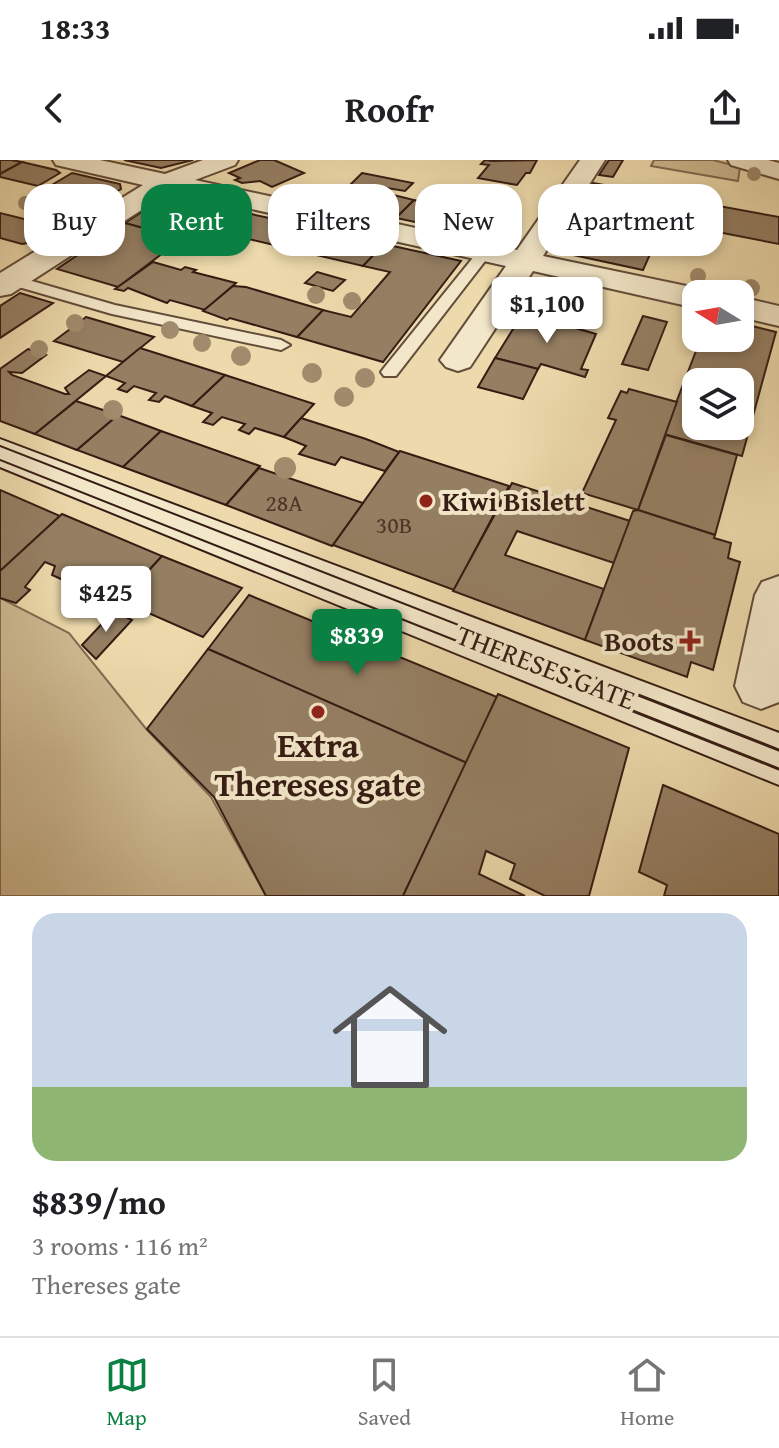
<!DOCTYPE html>
<html lang="en">
<head>
<meta charset="utf-8">
<style>
  body { margin:0; font-family:"Gentium Book Plus",serif; background:#f2f2f2; color:#202124; height:100vh; display:flex; flex-direction:column; font-size:30px; white-space:nowrap }
  * { box-sizing:border-box; margin:0 }
  p { font-size:26px; color:#757577 }
  .icon { flex:none; width:44px; height:44px; fill:none; stroke:currentColor; stroke-width:2; stroke-linecap:round; stroke-linejoin:round }
  .map { position:relative; height:736px; overflow:hidden }
  .panel { display:flex; flex-direction:column; background:#fff; flex:1 }
  .panel>* { flex:none }
  .hud { position:absolute; left:24px; top:24px; width:732px; height:72px; display:flex; gap:16px }
  .needle { width:52px; rotate:281deg }
  .tools { position:absolute; left:682px; top:120px; display:grid; gap:16px }
  .tools a { display:grid; place-items:center; width:72px; height:72px; border-radius:16px; background:#fff; box-shadow:0 4px 12px #0003; font-size:40px }
  .price { position:absolute; translate:-50% -68px; padding:0 18px; border-radius:8px; background:#fff; color:#222; font-size:26px; line-height:52px; filter:drop-shadow(0 2px 4px #0008) }
  .price::after { content:''; position:absolute; left:50%; top:48px; width:24px; height:18px; margin-left:-12px; background:inherit; clip-path:polygon(0 0,100% 0,50% 100%) }
  .price.selected { background:#0b8043; color:#fff }
  ul { padding:0; list-style:none }
  li { display:grid; align-content:center; gap:16px; height:424px; padding:0 32px }
  li+li { border-top:2px solid #e0e0e0 }
  li span { display:grid; place-items:center; height:248px; border-radius:24px; color:#555 }
  li>.icon { margin-inline-start:auto }
  span .icon { width:144px; height:144px; fill:#fffc; stroke-width:1 }
  li b { font-size:34px }
  .tag { padding:0 28px; border-radius:24px; background:#fff; box-shadow:0 4px 12px #0003; font-size:28px; line-height:72px }
  .tag.selected { background:#0b8043; color:#fff }
  .status { display:flex; justify-content:space-between; align-items:center; height:56px; padding:0 40px; background:#fff; direction:ltr }
  .status svg { height:22px; fill:currentColor }
  header { display:flex; justify-content:space-between; align-items:center; height:104px; padding:0 32px; background:#fff; font-size:36px; font-weight:800 }
  .menu { display:flex; justify-content:space-around; align-items:center; height:112px; border-top:2px solid #e0e0e0; background:#fff; font-size:22px; color:#757577 }
  .menu a { display:grid; justify-items:center; gap:4px }
  .menu .selected { color:#0b8043 }
  .map>svg:first-child { display:block }
</style>
</head>
<body>
<div class="status"><b>18:33</b><svg viewBox="0 0 49 12"><path d="M0 12V9h3v3zM5 12V6h3v6zM10 12V3h3v9zM15 12V0h3v12zM26 1h20v11H26zM47 4h2v5h-2z"/></svg></div>
<header><svg class="icon" aria-label="back" viewBox="0 0 24 24"><path d="M15 5l-7 7 7 7"/></svg>Roofr<svg class="icon" aria-label="share" viewBox="0 0 24 24"><path d="M12 15V3M7 8l5-5 5 5M5 13v7h14v-7"/></svg></header>
<div class="map">
<svg width="779" height="736" viewBox="0 0 779 736">
  <rect width="100%" height="100%" fill="#eddaac"/>
  <filter id="stains"><feTurbulence type="fractalNoise" baseFrequency=".0025" numOctaves="4"/><feColorMatrix values="0 0 0 0 .2 0 0 0 0 .09 0 0 0 0 .02 0 0 0 .5 -.17"/></filter>
  <radialGradient id="worn" r=".72"><stop offset=".6" stop-color="#630" stop-opacity="0"/><stop offset="1" stop-color="#630" stop-opacity=".3"/></radialGradient>
  <!-- green -->
  <g fill="#ceba92" stroke="#826b52" stroke-width="2">
    <polygon points="654,0 713,0 740,7 738,21 651,6"/>
    <polygon points="0,438 69,473 147,570 211,637 266,736 0,736"/>
  </g>
  <!-- building -->
  <g fill="#957f63" stroke="#351c13" stroke-width="2" fill-rule="evenodd">
    <polygon points="0,0 11,0 22,2 0,14"/>
    <polygon points="124,0 193,0 161,8"/>
    <polygon points="260,0 274,0 304,13 272,27 260,21 242,23 235,20 240,18 229,13"/>
    <polygon points="485,0 492,1 537,0 530,13 526,13 517,25 478,18 489,5 481,4"/>
    <polygon points="609,0 623,0 613,17 599,15"/>
    <polygon points="22,2 56,10 60,13 38,26 0,17 0,14"/>
    <polygon points="72,13 120,24 121,29 78,55 47,47 68,34 45,29"/>
    <polygon points="362,13 413,23 405,31 381,27 377,31 414,40 396,58 315,41 334,25 347,28"/>
    <polygon points="593,23 779,57 779,84 579,45"/>
    <polygon points="447,30 508,42 481,76 396,58 414,40 456,49 460,44 438,39"/>
    <polygon points="174,37 223,48 201,65 179,59 158,73 125,63 162,39"/>
    <polygon points="38,41 49,43 44,46 78,55 33,82 22,84 0,78 0,53 24,59 37,51 24,47"/>
    <polygon points="223,48 302,65 278,86 198,67"/>
    <polygon points="577,51 594,54 580,77 561,73"/>
    <polygon points="125,63 183,79 168,90 157,87 152,90 163,93 118,127 57,109"/>
    <polygon points="302,65 384,84 363,106 278,86"/>
    <polygon points="561,73 651,92 643,110 550,90"/>
    <polygon points="384,84 461,101 383,202 297,177 323,150 351,157 390,112 363,106"/>
    <polygon points="153,102 181,110 185,107 196,110 193,112 236,123 205,150 170,140 167,143 128,128 124,131 115,129"/>
    <polygon points="317,112 345,120 333,131 305,123"/>
    <polygon points="543,121 582,129 565,163 523,153"/>
    <polygon points="233,126 246,127 323,150 297,177 230,158 227,160 203,151"/>
    <polygon points="20,133 53,143 0,178 0,146"/>
    <polygon points="523,153 596,174 581,209 588,210 585,217 541,204 538,209 495,198"/>
    <polygon points="643,156 667,162 648,210 622,204"/>
    <polygon points="86,157 154,177 123,202 54,181"/>
    <path d="M740,163L776,172L742,296L664,274L701,178H740ZM696,222H740V266H696Z"/>
    <polygon points="140,188 225,215 192,246 165,236 159,242 149,240 156,233 134,226 127,232 118,229 125,223 106,216"/>
    <polygon points="28,189 46,195 22,213 9,212 12,215 65,234 69,234 65,228 89,210 106,216 35,274 0,261 0,209"/>
    <polygon points="495,198 538,209 523,239 478,227"/>
    <polygon points="225,215 314,244 284,277 255,268 249,274 239,270 245,264 222,257 213,265 203,262 212,253 192,246"/>
    <polygon points="629,229 677,242 638,350 582,333 616,260 608,258 621,231 627,233"/>
    <polygon points="76,241 118,255 77,290 35,274"/>
    <polygon points="118,255 161,271 123,307 77,290"/>
    <polygon points="301,258 366,279 399,292 385,311 341,297 335,305 299,294 306,286 284,277"/>
    <polygon points="161,271 260,306 226,345 123,307"/>
    <polygon points="666,275 737,295 715,375 638,350"/>
    <polygon points="400,291 509,326 454,430 333,385"/>
    <polygon points="259,308 363,343 332,386 226,345"/>
    <polygon points="512,323 630,361 614,403 517,371 505,395 604,429 585,480 453,431"/>
    <polygon points="0,330 60,356 0,411"/>
    <polygon points="638,350 715,375 714,378 731,383 728,398 740,402 713,510 691,502 687,517 585,480 633,351"/>
    <polygon points="62,354 162,396 117,445 98,436 91,444 78,439 85,430 52,415 55,406 45,402 25,427 30,430 16,443 0,438 0,411"/>
    <polygon points="162,396 242,428 203,477 121,441"/>
    <polygon points="249,435 497,537 467,603 208,489"/>
    <polygon points="114,451 132,460 96,499 82,485"/>
    <polygon points="208,489 467,603 403,736 266,736 214,637 147,569"/>
    <polygon points="498,534 629,588 589,736 545,736 510,719 515,704 486,691 479,714 525,736 403,736"/>
    <polygon points="663,625 779,674 779,736 664,736 667,725 639,712"/>
  </g>
  <g fill="none" stroke-linecap="round" stroke-linejoin="round">
    <defs>
      <g id="lane">
        <polygon points="485,88 492,92 396,216 384,216 381,212 384,208 480,89"/>
        <polygon points="11,115 115,145 281,180 290,185 281,190 112,154 5,123 3,120"/>
      </g>
      <g id="street">
        <polygon points="53,0 100,0 165,14 203,0 238,0 235,5 195,20 517,90 580,0 605,0 543,96 696,128 709,134 696,134 696,148 533,111 470,207 458,211 446,207 440,200 506,106 171,31 11,134 0,136 0,113 143,25 56,5"/>
        <polygon points="728,0 768,0 779,3 779,19 731,5"/>
        <polygon points="740,137 779,146 779,166 740,157"/>
        <polygon points="779,416 779,542 761,549 743,542 735,526 755,435 762,422"/>
      </g>
      <polygon id="secondary" points="0,279 779,573 779,625 0,307"/>
    </defs>
    <!-- lane casing -->
    <use href="#lane" stroke="#634c39" stroke-width="4"/>
    <!-- street casing -->
    <use href="#street" stroke="#634c39" stroke-width="4"/>
    <!-- secondary casing -->
    <use href="#secondary" stroke="#351c13" stroke-width="4"/>
    <!-- lane -->
    <use href="#lane" fill="#f3e7c9" fill-rule="evenodd"/>
    <!-- street -->
    <use href="#street" fill="#f3e7c9" fill-rule="evenodd"/>
    <!-- secondary -->
    <use href="#secondary" fill="#f3e7c9" fill-rule="evenodd"/>
    <!-- tram-far1 -->
    <g stroke="#351c13" stroke-width="2">
      <polyline points="0,286 510,485"/>
      <polyline points="0,300 467,485"/>
    </g>
    <!-- tram -->
    <g stroke="#351c13" stroke-width="3">
      <polyline points="462,483 779,609"/>
      <polyline points="505,483 779,590"/>
    </g>
  </g>
  <!-- trees -->
  <g fill="#a18b6d">
    <circle cx="754" cy="14" r="7"/>
    <circle cx="25" cy="43" r="7"/>
    <circle cx="45" cy="85" r="8"/>
    <circle cx="698" cy="116" r="8"/>
    <circle cx="751" cy="128" r="9"/>
    <circle cx="316" cy="135" r="9"/>
    <circle cx="352" cy="141" r="9"/>
    <circle cx="75" cy="163" r="9"/>
    <circle cx="170" cy="170" r="9"/>
    <circle cx="202" cy="183" r="9"/>
    <circle cx="39" cy="189" r="9"/>
    <circle cx="241" cy="196" r="10"/>
    <circle cx="312" cy="213" r="10"/>
    <circle cx="365" cy="218" r="10"/>
    <circle cx="344" cy="237" r="10"/>
    <circle cx="113" cy="250" r="10"/>
    <circle cx="285" cy="308" r="11"/>
  </g>
  <!-- markers -->
  <g fill="#8f2418" stroke="#f3e7c9" stroke-width="3">
    <circle cx="426" cy="341" r="8"/>
    <path d="M686 469h8v8h8v8h-8v8h-8v-8h-8v-8h8z"/>
    <circle cx="318" cy="552" r="8"/>
  </g>
  <g text-anchor="middle" stroke-width="8" stroke-linejoin="round" paint-order="stroke">
    <!-- number labels -->
    <g font-size="24" fill="#4d3527">
      <text x="284" y="351">28A</text>
      <text x="394" y="373">30B</text>
    </g>
    <!-- poi labels -->
    <g font-size="28" font-weight="bold" fill="#351c13" stroke="#f3e7c9" text-anchor="start">
      <text x="442" y="351">Kiwi Bislett</text>
      <text x="674" y="491" text-anchor="end">Boots</text>
    </g>
    <!-- street labels -->
    <g font-size="28" fill="#351c13" stroke="#f3e7c9">
      <text transform="translate(546 507) rotate(21)" y="10">THERESES GATE</text>
    </g>
    <!-- near-poi labels -->
    <g font-size="34" font-weight="bold" fill="#351c13" stroke="#f3e7c9">
      <text x="318" y="597">Extra<tspan x="318" dy="39">Thereses gate</tspan></text>
    </g>
  </g>
  <rect width="100%" height="100%" filter="url(#stains)"/>
  <rect width="100%" height="100%" fill="url(#worn)"/>
</svg>
<div class="tools">
<a><svg class="needle" viewBox="-14 -14 28 28"><path d="M0-13l5 13h-10z" fill="#e53935"/><path d="M0 13l5-13h-10z" fill="#757577"/></svg></a>
<a><svg class="icon" aria-label="layers" viewBox="0 0 24 24"><path d="M12 4l9 5-9 5-9-5zM3 14l9 5 9-5"/></svg></a>
</div>
<b class="price" style="left:547px;top:185px">$1,100</b>
<b class="price" style="left:106px;top:474px">$425</b>
<b class="price selected" style="left:357px;top:517px">$839</b>
<div class="hud">
<a class="tag">Buy</a>
<a class="tag selected">Rent</a>
<a class="tag">Filters</a>
<a class="tag">New</a>
<a class="tag">Apartment</a>
</div>
</div>
<section class="panel">
<ul>
<li><span style="background:linear-gradient(#c9d6e8 70%,#8fb573 0)"><svg class="icon" aria-label="home" viewBox="0 0 24 24"><path d="M3 11l9-7 9 7M6 9v11h12V9"/></svg></span><div><b>$839/mo</b><p>3 rooms · 116 m²</p><p>Thereses gate</p></div></li>
</ul>
</section>
<nav class="menu">
<a class="selected"><svg class="icon" aria-label="map" viewBox="0 0 24 24"><path d="M3 6l6-2 6 2 6-2v14l-6 2-6-2-6 2zM9 4v14M15 6v14"/></svg>Map</a>
<a><svg class="icon" aria-label="saved" viewBox="0 0 24 24"><path d="M7 4h10v16l-5-4-5 4z"/></svg>Saved</a>
<a><svg class="icon" aria-label="home" viewBox="0 0 24 24"><path d="M3 11l9-7 9 7M6 9v11h12V9"/></svg>Home</a>
</nav>
</body>
</html>
